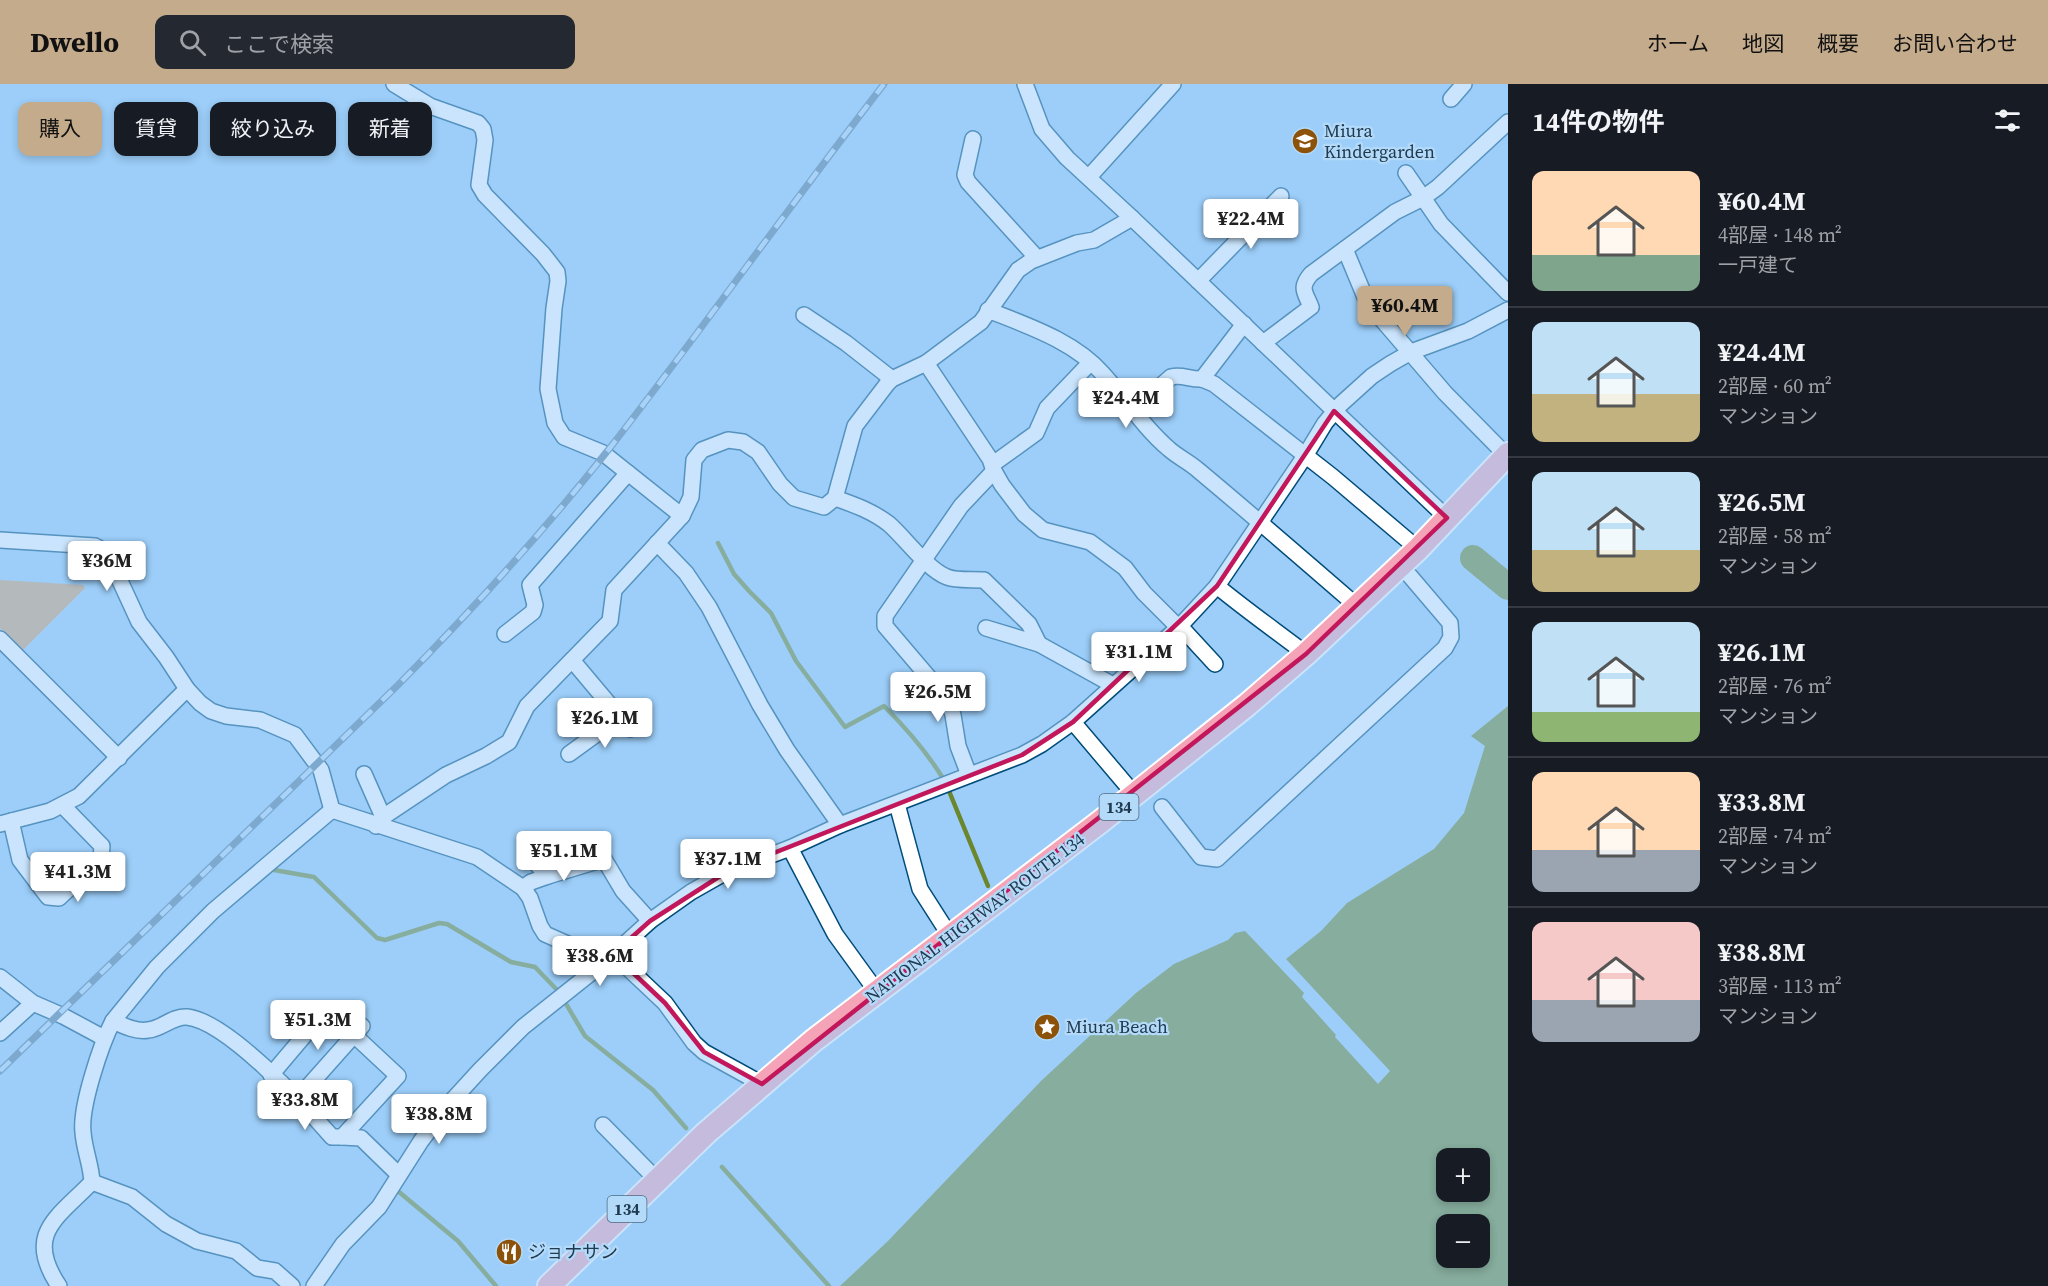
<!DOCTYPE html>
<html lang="ja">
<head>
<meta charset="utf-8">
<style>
  body { margin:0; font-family:"Source Serif 4","Noto Sans JP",serif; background:#242831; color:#f1f3f6; height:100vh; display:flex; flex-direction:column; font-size:22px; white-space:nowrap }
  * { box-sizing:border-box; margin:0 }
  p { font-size:20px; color:#9ea1a6 }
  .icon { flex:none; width:33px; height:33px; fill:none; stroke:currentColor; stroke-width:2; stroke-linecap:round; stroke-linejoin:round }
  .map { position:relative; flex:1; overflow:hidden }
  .details { display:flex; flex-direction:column; background:#171b24; width:540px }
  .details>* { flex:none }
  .guide { position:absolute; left:18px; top:18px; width:570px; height:54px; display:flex; gap:12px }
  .tools { position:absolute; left:1436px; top:1064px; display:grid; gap:12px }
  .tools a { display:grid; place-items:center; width:54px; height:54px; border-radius:12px; background:#171b24; box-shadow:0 3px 9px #0003; font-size:30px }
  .price { position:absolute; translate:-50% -51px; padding:0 14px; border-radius:6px; background:#fff; color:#222; font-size:20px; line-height:39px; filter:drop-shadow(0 2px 3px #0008) }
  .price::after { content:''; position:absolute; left:50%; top:36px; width:18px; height:14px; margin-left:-9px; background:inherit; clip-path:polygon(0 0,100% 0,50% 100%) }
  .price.active { background:#c4ab8c; color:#111 }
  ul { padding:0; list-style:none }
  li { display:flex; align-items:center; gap:18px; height:150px; padding:0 24px }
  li+li { border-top:2px solid #363941 }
  li span { display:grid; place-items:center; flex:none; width:168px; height:120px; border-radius:12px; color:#555 }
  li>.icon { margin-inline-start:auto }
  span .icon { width:72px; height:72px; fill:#fffc; stroke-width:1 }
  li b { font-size:26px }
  h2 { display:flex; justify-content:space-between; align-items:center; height:72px; padding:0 24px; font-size:26px }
  .pill { padding:0 21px; border-radius:12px; background:#171b24; box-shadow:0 3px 9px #0003; font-size:21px; line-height:54px }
  .pill.active { background:#c4ab8c; color:#111 }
  header { display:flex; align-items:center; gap:36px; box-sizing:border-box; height:84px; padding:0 30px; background:#c4ab8c; color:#111 }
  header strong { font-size:28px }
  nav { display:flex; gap:33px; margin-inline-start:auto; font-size:21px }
  .search { width:420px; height:54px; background:#242831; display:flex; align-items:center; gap:15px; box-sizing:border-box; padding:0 21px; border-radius:12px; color:#9ea1a6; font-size:22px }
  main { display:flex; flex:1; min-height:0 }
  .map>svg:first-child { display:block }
</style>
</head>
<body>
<header>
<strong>Dwello</strong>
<div class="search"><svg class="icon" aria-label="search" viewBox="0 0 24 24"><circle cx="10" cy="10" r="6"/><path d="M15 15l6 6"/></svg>ここで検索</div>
<nav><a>ホーム</a><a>地図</a><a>概要</a><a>お問い合わせ</a></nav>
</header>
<main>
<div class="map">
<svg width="1508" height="1202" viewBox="0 0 1508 1202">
  <rect width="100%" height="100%" fill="#9ccef9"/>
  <!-- green -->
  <polygon fill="#d1a072" points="0,496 83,501 85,504 22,567 0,544"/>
  <!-- water -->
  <path fill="#6c862d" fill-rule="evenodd" d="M1508,622V1202H840L888,1157L1041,997L1136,909L1174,880L1228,856L1235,849L1245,847L1304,909L1302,913L1336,951L1335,953L1378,1000L1390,987L1286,875L1321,847L1347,819L1434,765L1464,729L1485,662L1471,652ZM1446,1074H1479V1107H1446ZM1446,1140H1479V1173H1446Z"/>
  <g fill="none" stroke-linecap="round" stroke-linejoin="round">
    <!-- stream -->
    <g stroke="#6c862d" stroke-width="4.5">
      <path d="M718,459L734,490L749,507L771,529L796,577L845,643L884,622C907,645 927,668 944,696"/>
      <polyline points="949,707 988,802"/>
      <polyline points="274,786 314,793 377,854 385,856 439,839 447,840 511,878 535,883 559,908 585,952 653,1006 686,1044"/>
      <polyline points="722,1083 829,1202"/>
      <polyline points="399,1108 458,1157 496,1202"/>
    </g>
    <!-- river -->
    <polyline stroke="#6c862d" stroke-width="26" points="1473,474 1508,503"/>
    <defs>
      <g id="minor">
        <polyline points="1025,0 1042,45 1067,74 1132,134 1447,434"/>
        <polyline points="1451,15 1464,0"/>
        <polyline points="973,55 965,91 968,98 1037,174"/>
        <polyline points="1406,89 1441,140 1508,209"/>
        <polyline points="1089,93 1173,0"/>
        <polyline points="1345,165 1365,213 1372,224 1445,309 1507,372"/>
        <polyline points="1198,197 1281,112"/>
        <path d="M988,226C1028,242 1074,257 1103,290C1126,315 1143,343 1169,365C1178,373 1189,378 1198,386C1252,431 1305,477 1358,523"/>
        <polyline points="804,231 846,259 892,295"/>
        <path d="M1263,259L1311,223C1305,208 1299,204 1311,190L1395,128L1423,114L1438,103L1508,38"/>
        <polyline points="926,279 990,375 994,387 1002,401 1024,430 1043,446 1090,458 1125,484 1144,509 1178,543"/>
        <polyline points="1202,295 1214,300 1333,393 1418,465"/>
        <path d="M1132,327L1171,293C1182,290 1191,296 1202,295L1244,240"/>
        <polyline points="993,380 1036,349 1047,324 1090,279"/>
        <path d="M835,414C855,421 872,427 889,440C905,454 928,486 947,493C956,497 973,495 984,496L1029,540L1039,560"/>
        <polyline points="682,432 691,413 694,376 702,366 728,356 743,358 758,368 780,400 794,414 824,423 835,414 855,342 887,300 892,295 926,279 981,238 1018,186 1031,177 1077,159 1094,156 1132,134"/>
        <polyline points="0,456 95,462 102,466 109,473 139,538 166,573 187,605 200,619 211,627 226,632 260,636 295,651 321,686 332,726 477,773 523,804 530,814 540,842 545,850 606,877"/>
        <polyline points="657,459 686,489 709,523 760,621 787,666 840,741"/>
        <path d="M1217,502C1246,526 1276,547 1306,570"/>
        <polyline points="1180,542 1215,580"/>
        <polyline points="986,544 1039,560 1113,601"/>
        <polyline points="505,550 533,528 535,521 530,501 628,389"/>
        <polyline points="0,555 119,674"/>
        <polyline points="572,576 630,645"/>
        <polyline points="1073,638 1134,710"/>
        <polyline points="569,670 620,633"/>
        <polyline points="364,690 383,733"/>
        <polyline points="969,691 958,662 953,631 948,616 885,542 885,532 961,422 994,387"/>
        <polyline points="897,720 920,805 950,852"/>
        <polyline points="1162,723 1201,773 1217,775 1445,564 1451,553 1450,539 1410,492"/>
        <polyline points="11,737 20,776 48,813 59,814 101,774 102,762 63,722"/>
        <polyline points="0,740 50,727 79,712 187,605"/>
        <polyline points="376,742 383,733 446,691 486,672 509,658 527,622 610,537 614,506 682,432 603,369 564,353 555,339 548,305 554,224 558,197 557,188 543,170 485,111 479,101 485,56 483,45 478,39 430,22 394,0"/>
        <polyline points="790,764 835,850 877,908"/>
        <polyline points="548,792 604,775 623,807 650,837"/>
        <polyline points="523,804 531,798 548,792 527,770 541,756"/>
        <polyline points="613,870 665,919 694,959 704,968 762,1000"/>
        <polyline points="0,893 33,919 63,932 104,954"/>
        <polyline points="113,937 157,883 213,827 332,726"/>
        <polyline points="0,949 33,919"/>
        <polyline points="271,991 320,933"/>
        <polyline points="298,1014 362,942"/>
        <polyline points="603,1041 657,1096"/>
        <polyline points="342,1053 361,1054 399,1091"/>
        <path d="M59,1202C24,1150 57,1134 92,1098"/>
        <path d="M292,1202L275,1187L257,1184L236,1167L197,1157L166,1140L132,1113L92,1098C91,1080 84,1065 83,1048C80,1023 101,960 113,937C124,942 136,948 148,946C162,945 172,932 187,933C227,937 305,1022 332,1053H342L398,992L354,951"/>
        <polyline points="314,1202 343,1160 379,1123 421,1057 448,1021 480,986 523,943 606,877 650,837 691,808 728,787 790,764 840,741 1022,671 1042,660 1073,638 1180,542 1217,502 1305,372 1325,339 1341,320 1372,292 1390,280 1411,268 1468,247 1508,226"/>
      </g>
      <polyline id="highway" points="549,1202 706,1049 813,957 1100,738 1247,621 1306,570 1418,465 1508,370"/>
    </defs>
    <!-- minor casing -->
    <use href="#minor" stroke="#004c7a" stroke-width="18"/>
    <!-- highway casing -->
    <use href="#highway" stroke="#fff" stroke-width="26"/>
    <!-- minor -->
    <use href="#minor" stroke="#fff" stroke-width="15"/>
    <!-- highway -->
    <use href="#highway" stroke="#f5a4b8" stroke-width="22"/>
    <defs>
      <path id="rail" d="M0,987L398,601C474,524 546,445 613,360C705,241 792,119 884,0"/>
    </defs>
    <!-- rail casing -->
    <use href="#rail" stroke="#577c9a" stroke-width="7"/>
    <!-- rail -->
    <use href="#rail" stroke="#b4dafa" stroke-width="4.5" stroke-dasharray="14" stroke-linecap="butt"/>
  </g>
  <!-- marked area -->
  <path d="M0 0H1508V1202H0ZM1334,327L1447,434L1306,570L762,1000L704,968L665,919L613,870L650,837L728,787L1022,671L1073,638L1217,502Z" fill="#9ccef9" fill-opacity=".55" fill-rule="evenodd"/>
  <path fill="none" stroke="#c2185b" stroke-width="4.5" stroke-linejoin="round" d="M1334,327L1447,434L1306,570L762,1000L704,968L665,919L613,870L650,837L728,787L1022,671L1073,638L1217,502Z"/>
  <!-- icons -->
  <defs>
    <symbol id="school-disc" viewBox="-11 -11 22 22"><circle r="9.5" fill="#8c520a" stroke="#b4dafa"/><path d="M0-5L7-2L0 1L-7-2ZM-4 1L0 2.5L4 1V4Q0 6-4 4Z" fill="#fff"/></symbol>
    <symbol id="sight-disc" viewBox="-11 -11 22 22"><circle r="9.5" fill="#8c520a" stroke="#b4dafa"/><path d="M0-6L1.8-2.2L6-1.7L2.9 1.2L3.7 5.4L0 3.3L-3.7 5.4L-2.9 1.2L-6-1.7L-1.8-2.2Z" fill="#fff"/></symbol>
    <symbol id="restaurant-disc" viewBox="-11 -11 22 22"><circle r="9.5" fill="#8c520a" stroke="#b4dafa"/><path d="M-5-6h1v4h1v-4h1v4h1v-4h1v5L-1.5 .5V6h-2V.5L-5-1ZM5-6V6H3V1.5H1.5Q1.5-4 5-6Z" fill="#fff"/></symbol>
  </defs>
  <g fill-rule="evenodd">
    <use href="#school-disc" x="1290" y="42" width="30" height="30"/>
    <use href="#sight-disc" x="1032" y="928" width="30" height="30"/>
    <use href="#restaurant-disc" x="494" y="1153" width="30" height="30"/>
  </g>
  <g text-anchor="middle" stroke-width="4.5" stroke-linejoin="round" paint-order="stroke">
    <!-- shield labels -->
    <g fill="#b4dafa" stroke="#4c6b83" stroke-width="1.5">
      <rect x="1099.5" y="710" width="39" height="26" rx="4.5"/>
      <rect x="607.5" y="1112" width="39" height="26" rx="4.5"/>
    </g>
    <g font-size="16" font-weight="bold" fill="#203b50">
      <text x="1119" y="729">134</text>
      <text x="627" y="1131">134</text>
    </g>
    <!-- poi labels -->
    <g font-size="18" fill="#203b50" stroke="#b4dafa" text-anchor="start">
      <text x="1324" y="53">Miura<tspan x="1324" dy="21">Kindergarden</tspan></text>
      <text x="1066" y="949">Miura Beach</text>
      <text x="528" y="1174">ジョナサン</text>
    </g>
    <!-- street labels -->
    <g font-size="18" fill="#203b50" stroke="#b4dafa">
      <text transform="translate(975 834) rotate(-37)" y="6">NATIONAL HIGHWAY ROUTE 134</text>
    </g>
  </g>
</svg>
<div class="tools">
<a>+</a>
<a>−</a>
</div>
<b class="price" style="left:1251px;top:166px">¥22.4M</b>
<b class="price active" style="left:1405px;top:253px">¥60.4M</b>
<b class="price" style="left:1126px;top:345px">¥24.4M</b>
<b class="price" style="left:107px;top:508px">¥36M</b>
<b class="price" style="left:1139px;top:599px">¥31.1M</b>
<b class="price" style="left:938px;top:639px">¥26.5M</b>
<b class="price" style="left:605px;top:665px">¥26.1M</b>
<b class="price" style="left:564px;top:798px">¥51.1M</b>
<b class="price" style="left:728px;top:806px">¥37.1M</b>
<b class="price" style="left:78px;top:819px">¥41.3M</b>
<b class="price" style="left:600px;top:903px">¥38.6M</b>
<b class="price" style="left:318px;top:967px">¥51.3M</b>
<b class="price" style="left:305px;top:1047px">¥33.8M</b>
<b class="price" style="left:439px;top:1061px">¥38.8M</b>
<div class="guide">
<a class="pill active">購入</a>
<a class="pill">賃貸</a>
<a class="pill">絞り込み</a>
<a class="pill">新着</a>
</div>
</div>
<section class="details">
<h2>14件の物件<svg class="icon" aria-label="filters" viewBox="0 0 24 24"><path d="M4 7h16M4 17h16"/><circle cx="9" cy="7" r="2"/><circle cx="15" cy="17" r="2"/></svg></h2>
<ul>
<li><span style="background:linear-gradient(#ffd9b3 70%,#7fa58c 0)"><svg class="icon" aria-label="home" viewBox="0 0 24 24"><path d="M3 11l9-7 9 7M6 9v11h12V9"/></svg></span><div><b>¥60.4M</b><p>4部屋 · 148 m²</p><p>一戸建て</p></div></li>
<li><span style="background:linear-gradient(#bfe0f5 60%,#c2b280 0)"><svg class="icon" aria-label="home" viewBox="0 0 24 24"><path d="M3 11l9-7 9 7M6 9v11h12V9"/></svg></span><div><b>¥24.4M</b><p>2部屋 · 60 m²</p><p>マンション</p></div></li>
<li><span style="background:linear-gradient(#bfe0f5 65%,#c2b280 0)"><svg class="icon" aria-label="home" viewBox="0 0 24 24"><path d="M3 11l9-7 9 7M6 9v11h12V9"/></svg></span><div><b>¥26.5M</b><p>2部屋 · 58 m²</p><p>マンション</p></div></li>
<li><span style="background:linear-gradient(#bfe0f5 75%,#8fb573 0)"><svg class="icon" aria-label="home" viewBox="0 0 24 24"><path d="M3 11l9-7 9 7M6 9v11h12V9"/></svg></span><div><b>¥26.1M</b><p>2部屋 · 76 m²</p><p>マンション</p></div></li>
<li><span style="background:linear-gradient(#ffd9b3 65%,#9aa5b1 0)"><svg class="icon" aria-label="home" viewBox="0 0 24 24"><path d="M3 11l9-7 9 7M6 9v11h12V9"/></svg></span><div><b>¥33.8M</b><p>2部屋 · 74 m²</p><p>マンション</p></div></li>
<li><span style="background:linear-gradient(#f6c9c9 65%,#9aa5b1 0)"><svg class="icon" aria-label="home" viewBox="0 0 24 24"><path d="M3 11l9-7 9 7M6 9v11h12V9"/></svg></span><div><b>¥38.8M</b><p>3部屋 · 113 m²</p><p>マンション</p></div></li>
</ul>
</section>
</main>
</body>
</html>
